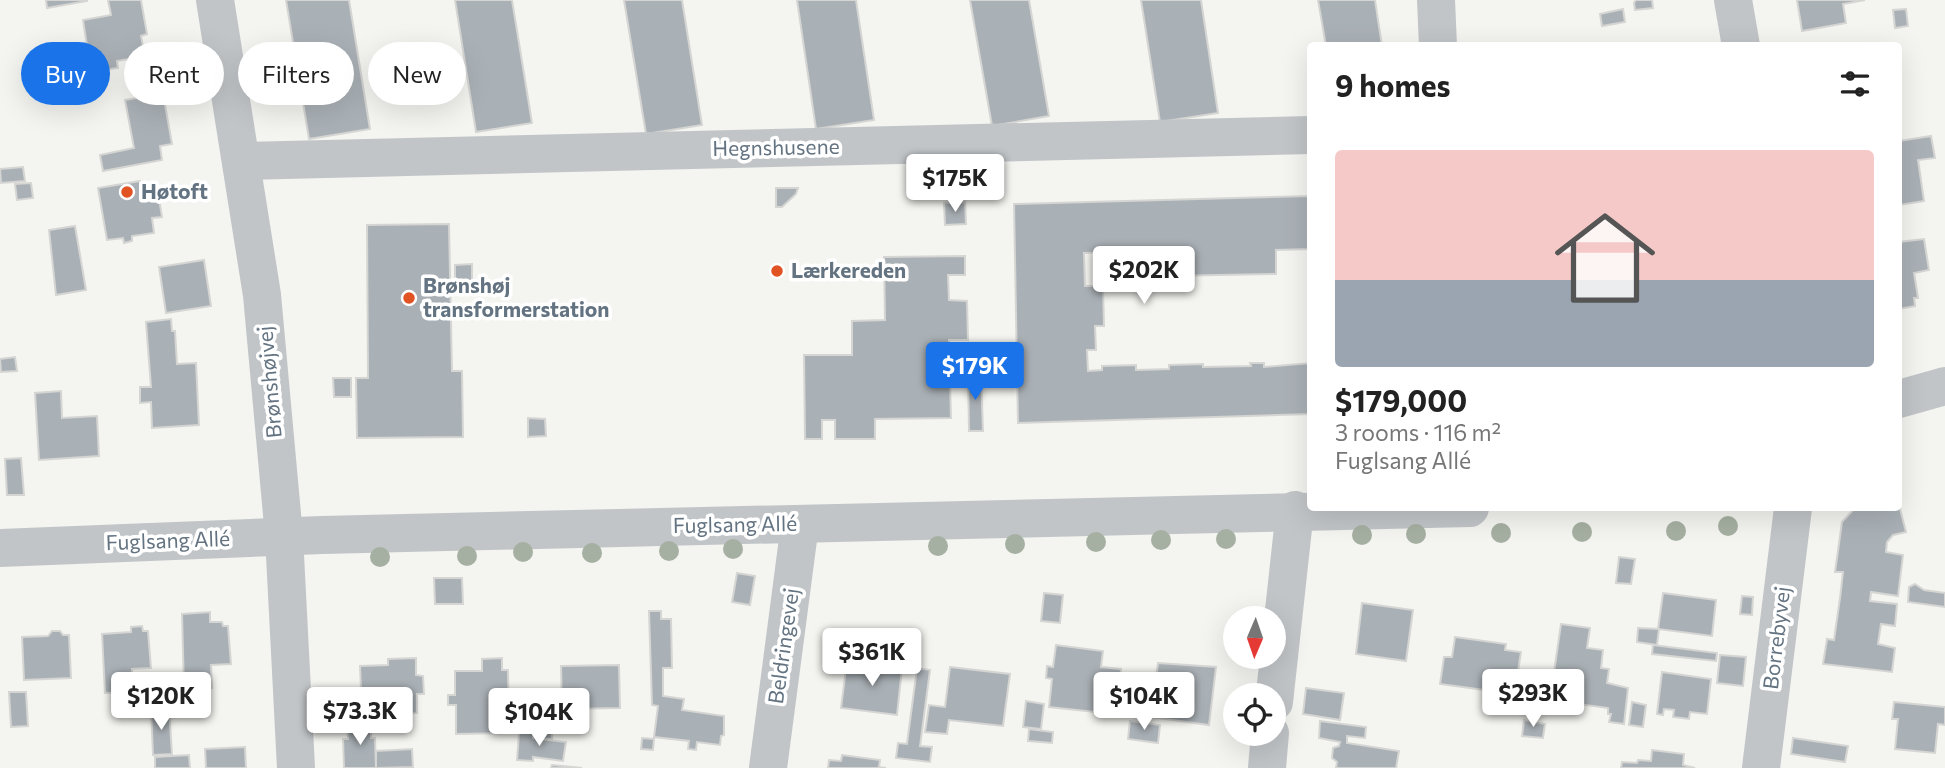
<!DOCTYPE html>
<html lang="en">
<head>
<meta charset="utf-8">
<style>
  body { margin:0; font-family:Commissioner,sans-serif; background:#f6f6f6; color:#222; height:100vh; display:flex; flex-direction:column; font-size:26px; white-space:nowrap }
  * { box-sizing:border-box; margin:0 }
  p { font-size:23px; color:#767676 }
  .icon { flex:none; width:38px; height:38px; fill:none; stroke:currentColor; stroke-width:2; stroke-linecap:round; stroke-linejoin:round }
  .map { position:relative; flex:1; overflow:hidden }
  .sheet { position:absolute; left:1307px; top:42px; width:595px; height:469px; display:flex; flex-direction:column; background:#fff; border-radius:7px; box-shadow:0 7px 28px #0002 }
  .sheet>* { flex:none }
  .hud { position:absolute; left:21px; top:42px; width:665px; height:63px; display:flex; gap:14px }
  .needle { width:46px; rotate:182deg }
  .tools { position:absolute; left:1223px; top:606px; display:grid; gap:14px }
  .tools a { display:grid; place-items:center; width:63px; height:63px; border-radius:50%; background:#fff; box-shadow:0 7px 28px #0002; font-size:35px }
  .price { position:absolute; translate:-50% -60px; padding:0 16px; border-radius:7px; background:#fff; color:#222; font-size:23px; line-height:46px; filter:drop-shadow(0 2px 4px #0008) }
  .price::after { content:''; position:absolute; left:50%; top:42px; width:21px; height:16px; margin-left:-10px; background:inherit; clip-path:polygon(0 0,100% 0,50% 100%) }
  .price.on { background:#1a73e8; color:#fff }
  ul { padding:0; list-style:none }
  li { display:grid; align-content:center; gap:14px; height:371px; padding:0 28px }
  li span { display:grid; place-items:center; height:217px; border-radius:7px; color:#555 }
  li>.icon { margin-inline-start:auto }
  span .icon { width:126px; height:126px; fill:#fffc; stroke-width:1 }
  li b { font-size:30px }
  h2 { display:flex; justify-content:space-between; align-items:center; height:84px; padding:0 28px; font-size:30px }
  .pill { padding:0 24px; border-radius:32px; background:#fff; box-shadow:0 7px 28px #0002; font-size:24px; line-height:63px }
  .pill.on { background:#1a73e8; color:#fff }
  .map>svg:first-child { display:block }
</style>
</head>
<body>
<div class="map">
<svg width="1945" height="768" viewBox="0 0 1945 768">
  <rect width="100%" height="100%" fill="#f4f4f0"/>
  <!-- building -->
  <g fill="#aab1b6" stroke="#d5d5d3" stroke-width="2">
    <polygon points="46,0 87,0 87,1 47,8"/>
    <polygon points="108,0 141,0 147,34 141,36 145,56 117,61 118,68 91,72 83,20 111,15"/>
    <polygon points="286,0 349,0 370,129 309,139"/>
    <polygon points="455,0 512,0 532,123 476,132"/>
    <polygon points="624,0 682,0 702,125 646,134"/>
    <polygon points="797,0 856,0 874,120 816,129"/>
    <polygon points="970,0 1029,0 1049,116 992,126"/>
    <polygon points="1141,0 1201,0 1218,113 1160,122"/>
    <polygon points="1318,0 1375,0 1382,46 1326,46"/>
    <polygon points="1636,0 1652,0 1653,8 1635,10 1634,3"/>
    <polygon points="1797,0 1865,0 1843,4 1846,23 1802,31"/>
    <polygon points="1623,9 1625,22 1602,26 1600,14"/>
    <polygon points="1906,9 1908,26 1895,28 1893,10"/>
    <polygon points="163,93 172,144 160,146 162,160 103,171 100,155 134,148 125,100"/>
    <polygon points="1931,136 1935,158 1918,160 1924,201 1899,205 1899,141"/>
    <polygon points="23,167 25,181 1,183 0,169"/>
    <polygon points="140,181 140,189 157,186 162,217 152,218 154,233 132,236 132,241 124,243 123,238 107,240 98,188"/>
    <polygon points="31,183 33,198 17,200 15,184"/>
    <polygon points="776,188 798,188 796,194 782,207 776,207"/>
    <polygon points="1311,196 1311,249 1276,250 1276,274 1166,276 1165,251 1084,253 1085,286 1103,286 1104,326 1095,326 1096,350 1087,350 1088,371 1102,370 1102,366 1136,365 1136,370 1169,369 1169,365 1203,364 1203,367 1251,366 1250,363 1264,363 1264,367 1311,363 1311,414 1018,423 1014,204"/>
    <polygon points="965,202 966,224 945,225 944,203"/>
    <polygon points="449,224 452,371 462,371 463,437 357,438 356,378 368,378 367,225"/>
    <polygon points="75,226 86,290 56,295 49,230"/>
    <polygon points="1924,239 1929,270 1914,273 1918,298 1914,298 1915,306 1899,309 1899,242"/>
    <polygon points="965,256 965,275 948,275 949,300 967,301 968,340 949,340 951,418 875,419 875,439 835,439 835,420 822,420 822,439 805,439 804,355 852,355 852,321 885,320 884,257"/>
    <polygon points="204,260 211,306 166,313 159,267"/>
    <polygon points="472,264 472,281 455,281 455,265"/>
    <polygon points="171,319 172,331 175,331 177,364 196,363 199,425 152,428 151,402 140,403 140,387 151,387 146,322"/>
    <polygon points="15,357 17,371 1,372 0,359"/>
    <polygon points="968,373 981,373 983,431 969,431"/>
    <polygon points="333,378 351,378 351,397 334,397"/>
    <polygon points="61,391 62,418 97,416 99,456 39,460 35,393"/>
    <polygon points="528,418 545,419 546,436 528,437"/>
    <polygon points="21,458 24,495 7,495 5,459"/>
    <polygon points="1899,505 1906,532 1893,535 1887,542 1886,552 1903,555 1898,596 1871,592 1870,601 1897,604 1895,626 1881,624 1878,644 1895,648 1892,672 1823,664 1827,639 1834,640 1840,598 1843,572 1835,572 1842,522 1855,508 1899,508"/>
    <polygon points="1619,557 1635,559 1631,584 1616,583"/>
    <polygon points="737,573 755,576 750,605 732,602"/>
    <polygon points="434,578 462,578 463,604 435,604"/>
    <polygon points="1915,584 1924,590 1945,593 1945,607 1908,602 1909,587"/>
    <polygon points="1044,593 1063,595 1060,623 1041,621"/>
    <polygon points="1663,593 1716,600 1712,636 1658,629"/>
    <polygon points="1742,596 1753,597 1752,615 1740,614"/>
    <polygon points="1362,603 1413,610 1406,661 1356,654"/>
    <polygon points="649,611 661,611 661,619 671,619 672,668 663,668 663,696 684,699 682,710 724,716 724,735 721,736 720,745 697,742 696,750 688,749 689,741 654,737 658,706 652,705"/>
    <polygon points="210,612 210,622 222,622 223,626 228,626 231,664 211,665 212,688 184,689 182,614"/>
    <polygon points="1561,624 1590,628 1587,648 1603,650 1601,668 1609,669 1607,683 1628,688 1624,724 1609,722 1611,714 1608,714 1608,708 1550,700"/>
    <polygon points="142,626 143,631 148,631 151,668 132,669 133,692 105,693 102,634 131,632 131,627"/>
    <polygon points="1638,628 1659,629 1657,645 1637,642"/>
    <polygon points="52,631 60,631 63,635 69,635 71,678 24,680 22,637 48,636"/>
    <polygon points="1455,637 1506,644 1505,650 1521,652 1517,678 1501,676 1499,692 1440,684 1444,657 1452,657"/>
    <polygon points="1056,645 1103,651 1101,667 1121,669 1118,699 1097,696 1095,712 1049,707 1052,679 1046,678 1047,666 1053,667"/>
    <polygon points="1653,645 1717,653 1716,661 1652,654"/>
    <polygon points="1720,655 1746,657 1743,686 1717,683"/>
    <polygon points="416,658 416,675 423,676 424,694 417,694 417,713 362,714 360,666 388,665 388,659"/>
    <polygon points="502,658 502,670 508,670 509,733 456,734 456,705 448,705 448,695 455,695 455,671 482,671 482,659"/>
    <polygon points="847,661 902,668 897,715 841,708"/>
    <polygon points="1158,663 1216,667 1209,725 1150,717"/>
    <polygon points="619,665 620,708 562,709 561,666"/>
    <polygon points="950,667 1010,674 1003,726 949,720 947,734 925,732 929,705 945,707"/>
    <polygon points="917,668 930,670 920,746 932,747 930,762 896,758 898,743 907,744"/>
    <polygon points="1662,672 1711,679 1707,714 1690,712 1689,719 1673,717 1674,710 1664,709 1663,715 1657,714"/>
    <polygon points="1306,688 1344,693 1340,720 1303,714"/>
    <polygon points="9,692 26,692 28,726 11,727"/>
    <polygon points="1525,696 1542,698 1541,713 1523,712"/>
    <polygon points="1026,701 1044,704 1041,729 1023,727"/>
    <polygon points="1632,702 1646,705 1643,727 1629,725"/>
    <polygon points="1894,702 1945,707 1945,725 1938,724 1935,753 1895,749 1898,719 1892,719"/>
    <polygon points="169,708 172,754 153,755 151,709"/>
    <rect x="538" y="713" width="14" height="26"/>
    <polygon points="1524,720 1545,724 1543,738 1522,736"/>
    <polygon points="1130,721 1160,725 1158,743 1128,739"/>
    <polygon points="1320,721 1366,727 1365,738 1347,736 1347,743 1399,751 1396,768 1336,768 1337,762 1332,758 1333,748 1339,746 1340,742 1319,738"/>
    <polygon points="371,723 371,738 375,738 376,768 344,768 343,739 348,739 347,725"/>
    <polygon points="1029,729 1053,732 1052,743 1028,741"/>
    <polygon points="519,733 533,733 533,738 566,742 563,761 533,757 533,761 517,760"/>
    <polygon points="642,738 654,739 653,750 641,749"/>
    <polygon points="1793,738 1848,746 1845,762 1791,754"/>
    <polygon points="245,747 246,768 206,768 205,749"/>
    <polygon points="412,749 413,767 376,768 376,751"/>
    <polygon points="1652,750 1684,754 1683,765 1695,768 1621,768 1622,762 1637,763 1638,760 1651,761"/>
    <polygon points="189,755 190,768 155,768 155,757"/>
    <polygon points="842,755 880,760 879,767 886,768 828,768 829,760 841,761"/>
    <polygon points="552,765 582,768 551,768"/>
  </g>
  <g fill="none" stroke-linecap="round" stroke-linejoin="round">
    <!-- minor -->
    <g stroke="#c1c5c8" stroke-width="38">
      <polyline points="215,0 262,295 284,536 296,768"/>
      <polyline points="1436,0 1438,46"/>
      <polyline points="1733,0 1741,46"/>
      <polyline points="241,161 1311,135"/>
      <polyline points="1899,399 1945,386"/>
      <polyline points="0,548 322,535 1470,508"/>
      <polyline points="1274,702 1295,510"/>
      <polyline points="768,768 800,524"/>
      <polyline points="1267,768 1270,733"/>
      <polyline points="1761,768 1793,508"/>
    </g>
  </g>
  <!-- trees -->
  <g fill="#a6b0a2">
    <circle cx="1728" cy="526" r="10"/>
    <circle cx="1676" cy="531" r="10"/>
    <circle cx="1582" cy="532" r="10"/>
    <circle cx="1501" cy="533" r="10"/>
    <circle cx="1416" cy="534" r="10"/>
    <circle cx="1362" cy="535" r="10"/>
    <circle cx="1226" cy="539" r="10"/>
    <circle cx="1161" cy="540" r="10"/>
    <circle cx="1096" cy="542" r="10"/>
    <circle cx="1015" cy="544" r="10"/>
    <circle cx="938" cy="546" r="10"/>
    <circle cx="733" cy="549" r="10"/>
    <circle cx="669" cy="551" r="10"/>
    <circle cx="523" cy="552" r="10"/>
    <circle cx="592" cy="553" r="10"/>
    <circle cx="467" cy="556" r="10"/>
    <circle cx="380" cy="557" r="10"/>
  </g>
  <!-- markers -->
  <g fill="#e15323" stroke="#fff" stroke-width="2.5">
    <circle cx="127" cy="192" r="7"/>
    <circle cx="777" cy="271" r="7"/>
    <circle cx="409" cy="298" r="7"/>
  </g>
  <g text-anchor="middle" stroke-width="7" stroke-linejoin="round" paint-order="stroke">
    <!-- street labels -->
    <g font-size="21" fill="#637381" stroke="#fff">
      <text transform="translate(776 148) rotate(-1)" y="7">Hegnshusene</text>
      <text transform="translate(270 382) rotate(-95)" y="7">Brønshøjvej</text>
      <text transform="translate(735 525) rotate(-1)" y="7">Fuglsang Allé</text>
      <text transform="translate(168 541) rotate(-2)" y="7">Fuglsang Allé</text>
      <text transform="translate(1777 638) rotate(-83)" y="7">Borrebyvej</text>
      <text transform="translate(784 646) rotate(-82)" y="7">Beldringevej</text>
    </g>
    <!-- poi labels -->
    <g font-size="21" font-weight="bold" fill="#637381" stroke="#fff" text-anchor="start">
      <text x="141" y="199">Høtoft</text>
      <text x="791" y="278">Lærkereden</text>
      <text x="423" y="293">Brønshøj<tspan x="423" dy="24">transformerstation</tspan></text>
    </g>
  </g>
</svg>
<div class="tools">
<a><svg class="needle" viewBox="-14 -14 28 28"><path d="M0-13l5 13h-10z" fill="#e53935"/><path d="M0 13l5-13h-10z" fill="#767676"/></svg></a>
<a><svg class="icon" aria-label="locate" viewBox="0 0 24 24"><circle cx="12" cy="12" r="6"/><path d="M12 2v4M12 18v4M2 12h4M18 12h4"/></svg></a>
</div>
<b class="price" style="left:955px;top:214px">$175K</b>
<b class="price" style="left:1144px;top:306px">$202K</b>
<b class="price on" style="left:975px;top:402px">$179K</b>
<b class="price" style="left:872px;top:688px">$361K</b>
<b class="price" style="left:1533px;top:729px">$293K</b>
<b class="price" style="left:161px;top:732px">$120K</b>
<b class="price" style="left:1144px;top:732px">$104K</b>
<b class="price" style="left:360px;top:747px">$73.3K</b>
<b class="price" style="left:539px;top:748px">$104K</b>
<div class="hud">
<a class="pill on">Buy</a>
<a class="pill">Rent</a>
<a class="pill">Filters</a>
<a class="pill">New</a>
</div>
<section class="sheet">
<h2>9 homes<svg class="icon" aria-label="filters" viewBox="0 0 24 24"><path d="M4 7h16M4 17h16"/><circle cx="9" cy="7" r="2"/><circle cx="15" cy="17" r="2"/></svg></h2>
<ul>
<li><span style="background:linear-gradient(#f6c9c9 60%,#9aa5b1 0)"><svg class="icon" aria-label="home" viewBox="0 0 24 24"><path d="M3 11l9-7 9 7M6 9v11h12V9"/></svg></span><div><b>$179,000</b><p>3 rooms · 116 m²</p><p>Fuglsang Allé</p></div></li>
</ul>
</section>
</div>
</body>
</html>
